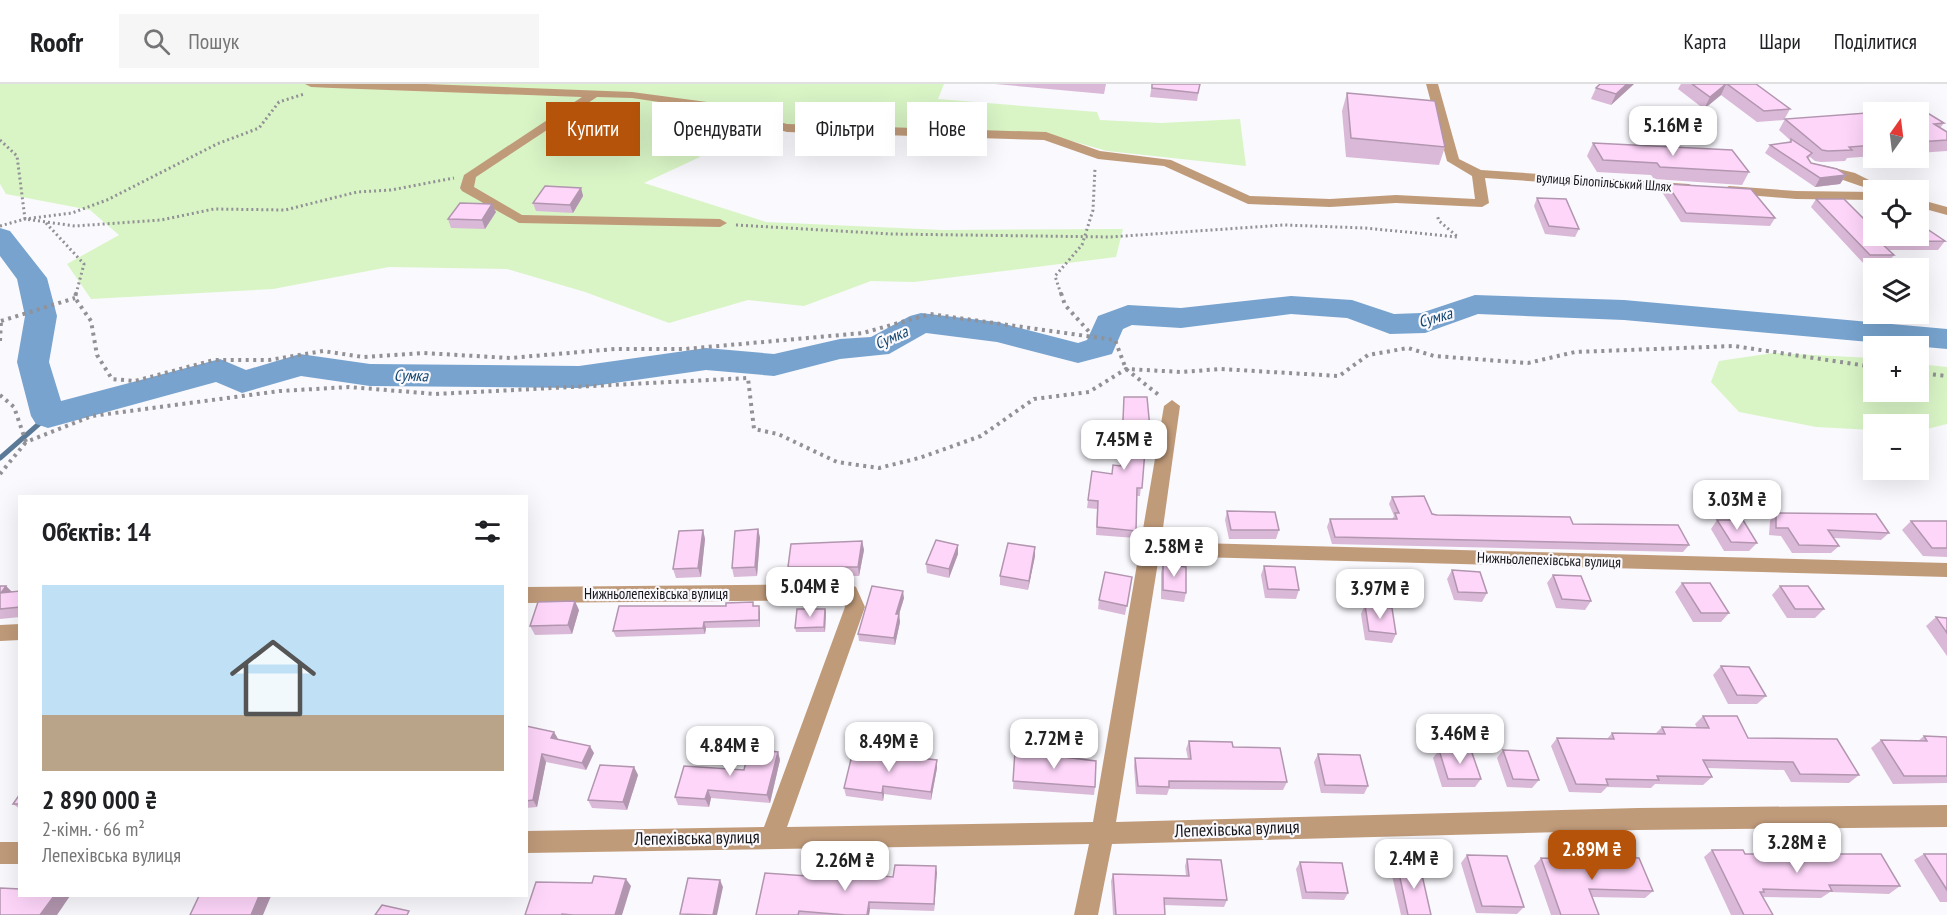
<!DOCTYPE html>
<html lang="uk">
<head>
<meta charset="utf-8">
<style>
  body { margin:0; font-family:"PT Sans Narrow",sans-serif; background:#f6f6f6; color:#202124; height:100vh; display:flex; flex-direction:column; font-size:22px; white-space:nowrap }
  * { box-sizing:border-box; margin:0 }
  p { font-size:20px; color:#757577 }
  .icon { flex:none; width:33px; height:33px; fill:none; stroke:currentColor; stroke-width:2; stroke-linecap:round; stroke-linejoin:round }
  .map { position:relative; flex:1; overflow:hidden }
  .sheet { position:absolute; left:18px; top:411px; width:510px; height:402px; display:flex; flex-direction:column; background:#fff; border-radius:0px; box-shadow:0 6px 24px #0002 }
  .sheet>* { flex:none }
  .top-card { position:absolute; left:546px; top:18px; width:570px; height:54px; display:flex; gap:12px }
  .needle { width:39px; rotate:14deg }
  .controls { position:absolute; left:1863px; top:18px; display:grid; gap:12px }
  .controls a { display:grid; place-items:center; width:66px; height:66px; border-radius:0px; background:#fff; box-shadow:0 6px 24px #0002; font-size:30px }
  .price { position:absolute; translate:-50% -51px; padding:0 14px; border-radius:12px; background:#fff; color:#222; font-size:20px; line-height:39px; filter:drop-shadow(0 2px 3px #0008) }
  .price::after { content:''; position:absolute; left:50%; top:36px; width:18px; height:14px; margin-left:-9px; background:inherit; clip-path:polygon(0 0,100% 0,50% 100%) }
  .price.current { background:#b45309; color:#fff }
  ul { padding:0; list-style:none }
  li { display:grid; align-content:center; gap:12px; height:318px; padding:0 24px }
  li+li { border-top:2px solid #e0e0e0 }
  li span { display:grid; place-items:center; height:186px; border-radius:0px; color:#555 }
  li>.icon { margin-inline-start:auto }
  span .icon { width:108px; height:108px; fill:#fffc; stroke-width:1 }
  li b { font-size:26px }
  h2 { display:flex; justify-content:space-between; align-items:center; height:72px; padding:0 24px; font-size:26px }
  .chip { padding:0 21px; border-radius:0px; background:#fff; box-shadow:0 6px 24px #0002; font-size:21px; line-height:54px }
  .chip.current { background:#b45309; color:#fff }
  header { display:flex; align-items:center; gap:36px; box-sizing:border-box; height:84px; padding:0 30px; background:#fff; border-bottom:2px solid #e0e0e0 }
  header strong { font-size:28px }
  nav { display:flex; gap:33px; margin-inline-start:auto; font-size:21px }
  .search { width:420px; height:54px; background:#f6f6f6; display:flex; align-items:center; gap:15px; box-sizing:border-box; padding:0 21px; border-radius:0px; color:#757577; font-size:22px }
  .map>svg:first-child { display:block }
</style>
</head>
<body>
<header>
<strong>Roofr</strong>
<div class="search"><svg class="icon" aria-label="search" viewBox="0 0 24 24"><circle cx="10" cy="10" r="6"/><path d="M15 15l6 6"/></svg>Пошук</div>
<nav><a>Карта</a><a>Шари</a><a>Поділитися</a></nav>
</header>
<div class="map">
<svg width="1947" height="831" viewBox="0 0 1947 831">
  <rect width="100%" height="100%" fill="#faf9fe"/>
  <!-- green -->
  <g fill="#d9f5c6">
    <polygon points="0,0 944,0 938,15 1097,28 1100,36 1161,39 1240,35 1246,82 1107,67 1047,50 789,44 656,47 700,73 644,99 766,138 943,146 1123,145 1116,173 914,198 871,197 804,222 748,216 669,239 585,208 507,185 389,183 273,205 91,215 67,180 119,151 90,126 6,110 0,100"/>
    <polygon points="1773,269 1873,274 1874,308 1918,308 1919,280 1947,283 1947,340 1919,347 1918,340 1874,340 1873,346 1816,343 1739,328 1711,298 1719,277"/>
  </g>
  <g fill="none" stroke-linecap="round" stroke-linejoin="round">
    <!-- stream -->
    <polyline stroke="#5a7997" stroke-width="5" points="0,374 48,332"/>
    <!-- river -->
    <polygon fill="#77a3ce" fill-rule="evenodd" points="0,144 10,147 47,194 57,232 49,278 61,317 220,275 246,286 300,270 370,280 579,282 706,264 774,270 840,255 871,253 910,232 921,229 997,238 1078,259 1087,256 1098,232 1128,221 1181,224 1291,212 1352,216 1394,230 1421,229 1475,211 1624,216 1947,245 1947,265 1624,236 1478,230 1425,249 1390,250 1347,234 1291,230 1181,244 1132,241 1123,245 1112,270 1078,279 997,258 926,249 889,270 840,275 774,292 706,286 579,304 370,302 301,292 242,309 216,298 48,344 36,340 31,332 17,278 25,232 17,195 0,172"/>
    <!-- path-far1 -->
    <g stroke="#929195" stroke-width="3" stroke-dasharray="2 3" stroke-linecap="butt">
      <polyline points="0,56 17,72 25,135 75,142 161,136 214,125 285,126 357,108 391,106 454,94"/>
      <polyline points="46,139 84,180 76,210"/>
      <polyline points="736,141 891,150 1110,153 1284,141 1365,144 1458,153 1439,137 1437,131"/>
      <polyline points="0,142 25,135 72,129 107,116 217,60 259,44 279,18 304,10"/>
      <polyline points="1061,210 1055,192 1082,161 1093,126 1095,84"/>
    </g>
    <!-- path -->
    <g stroke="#929195" stroke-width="4" stroke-dasharray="3 4.5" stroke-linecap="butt">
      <polyline points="76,209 75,214 91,237 97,271 112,295 135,297 214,276 269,276 323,267 363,273 423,269 510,274 615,265 685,265 863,249 930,230 1115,256 1126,285 1160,312"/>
      <polyline points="1061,209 1065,221 1092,251"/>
      <polyline points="1,237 75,214"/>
      <polyline points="0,257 1,237"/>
      <polyline points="1918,289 1947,292"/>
      <polyline points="0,311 14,323 26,358 92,332 280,307 349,303 436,310 748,294 754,345 778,350 837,378 879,384 919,374 981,352 1034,315 1089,308 1126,285 1182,288 1221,285 1339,292 1368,271 1408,264 1434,272 1528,279 1575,268 1734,262 1874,283"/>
      <polyline points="0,390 26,358"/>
    </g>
    <!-- minor -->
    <g fill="#c09b7a" fill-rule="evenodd">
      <polygon points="305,0 426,0 632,8 707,18 787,40 1046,48 1100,67 1171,76 1250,112 1330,115 1396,111 1475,115 1472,92 1447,77 1426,0 1438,0 1459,75 1481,86 1689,100 1696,104 1689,108 1485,94 1489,119 1482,123 1396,119 1330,123 1248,120 1164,82 1098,75 1044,56 787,48 706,25 632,14 597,13 476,93 474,103 522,131 720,135 727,139 720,143 519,139 462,107 460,104 464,91 582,13 333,4 311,3"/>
      <path d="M1822,81L1855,89L1889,106C1867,108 1840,93 1817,88V82Z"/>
      <polygon points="1729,102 1796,107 1874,108 1874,116 1796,115 1724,109 1722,106"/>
      <polygon points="1918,115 1947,123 1947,131 1918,123"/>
      <polygon points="1172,316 1180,322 1161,458 1947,479 1947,493 1159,472 1116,738 1638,724 1947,721 1947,743 1638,746 1112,760 1098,831 1074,831 1089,760 526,769 526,747 764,743 845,523 842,516 526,519 526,503 849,500 856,503 865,523 787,743 1093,738 1164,322"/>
      <polygon points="20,540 20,556 0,557 0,541"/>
      <rect x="0" y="758" width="20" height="22"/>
    </g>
  </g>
  <!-- wall -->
  <g fill="#dab8d7">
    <polygon points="995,0 1106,0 1104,10"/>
    <polygon points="1152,0 1200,0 1197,17 1150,13"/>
    <polygon points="1634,0 1611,21 1591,15 1596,4"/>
    <polygon points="1681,0 1728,0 1790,25 1784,36 1757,38 1721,11 1704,25 1678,5"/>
    <polygon points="1347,9 1445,63 1439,81 1346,73 1342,27"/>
    <polygon points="1921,25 1944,39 1940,44 1947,48 1947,67 1918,69 1918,28 1874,28 1874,72 1847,74 1845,77 1821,78 1815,77 1810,73 1808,75 1811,79 1837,85 1846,91 1840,100 1815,103 1765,69 1770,61 1789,58 1790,56 1779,46 1785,35"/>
    <polygon points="1593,59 1749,88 1742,101 1654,95 1651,91 1597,88 1587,72"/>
    <polygon points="1667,100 1775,134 1770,142 1681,138 1662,108"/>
    <polygon points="581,104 583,112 573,129 536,127 533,119"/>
    <polygon points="1537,114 1579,145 1575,153 1545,150 1534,122"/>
    <polygon points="1816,115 1868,139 1945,157 1938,166 1888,166 1894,171 1887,180 1864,180 1811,123"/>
    <polygon points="496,128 485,145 451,144 448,135"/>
    <polygon points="1124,313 1151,355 1149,363 1145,362 1140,412 1137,412 1136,447 1135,454 1096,451 1097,425 1087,424 1092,387 1112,390 1120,382"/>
    <polygon points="1392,413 1437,431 1573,440 1689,461 1683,468 1332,460 1327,443 1330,435 1392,435 1394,432 1389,420"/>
    <polygon points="1227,427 1279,446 1276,455 1229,455 1225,436"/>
    <polygon points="1776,429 1889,449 1881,456 1833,454 1839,462 1831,469 1792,469 1781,452 1769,451 1770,437"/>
    <polygon points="1717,436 1757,459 1749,467 1724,467 1711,445"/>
    <polygon points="1911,437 1947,437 1947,473 1923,472 1902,446"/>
    <polygon points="758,445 760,454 757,492 734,493 732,484"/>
    <polygon points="703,446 705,455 701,493 676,494 673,485"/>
    <polygon points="862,457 864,466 859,492 790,491 788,483"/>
    <polygon points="958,461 958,470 949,494 927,489 926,480"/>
    <polygon points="1035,472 1028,506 1000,501 1000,492"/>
    <polygon points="1163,480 1186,509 1184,518 1161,515 1161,489"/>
    <polygon points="1264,482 1299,506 1296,515 1265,514 1261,491"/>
    <polygon points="1452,486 1487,509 1482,518 1454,516 1447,495"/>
    <polygon points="1553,491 1591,517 1585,526 1556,524 1547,499"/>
    <polygon points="1132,493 1125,531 1098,525 1099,516"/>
    <polygon points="1682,499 1729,529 1721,538 1693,538 1675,508"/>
    <polygon points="0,502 6,502 12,508 20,507 20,533 0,535"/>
    <polygon points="1780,502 1824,525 1815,534 1787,534 1772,511"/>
    <polygon points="904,514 899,530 900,538 895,561 859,557 858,550"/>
    <polygon points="1365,521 1396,550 1392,559 1365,556 1361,530"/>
    <polygon points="754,522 760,528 760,543 706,544 705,550 616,553 613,547"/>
    <polygon points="825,525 826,529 825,548 796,548 795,544"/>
    <polygon points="579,526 572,550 535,551 530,542"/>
    <polygon points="1936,533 1947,534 1947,572 1926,542"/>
    <polygon points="1721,582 1766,612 1757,620 1728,620 1713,591"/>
    <polygon points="1703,632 1748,654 1859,691 1849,699 1791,698 1784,686 1707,684 1712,693 1703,701 1655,700 1651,704 1607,703 1601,709 1569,708 1551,662 1557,654 1607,655 1612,649 1655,650 1662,643 1697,644 1695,640"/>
    <polygon points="526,642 554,648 558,655 594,669 586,686 546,678 537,723 526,724"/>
    <polygon points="1924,652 1947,653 1947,699 1893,700 1871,664 1881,656 1918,657"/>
    <polygon points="1189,657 1233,663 1287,698 1283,706 1169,705 1167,711 1136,710 1134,682 1135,674 1188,675 1186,665"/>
    <polygon points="1439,666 1481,695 1475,703 1442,703 1433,674"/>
    <polygon points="1503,666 1539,696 1532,704 1507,703 1497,674"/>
    <polygon points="1015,667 1095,703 1094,711 1013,705"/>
    <polygon points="778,668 780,676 770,719 711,714 709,723 678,721 675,713 744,686"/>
    <polygon points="1318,670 1368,702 1364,710 1321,709 1314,678"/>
    <polygon points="937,676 937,684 931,716 884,710 883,717 846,712 844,704"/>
    <polygon points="634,683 638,691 627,726 592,724 588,716"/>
    <polygon points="20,710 20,725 13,720"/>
    <polygon points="1712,766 1745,770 1900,802 1889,810 1830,808 1821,814 1763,813 1773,831 1731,831 1704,773"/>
    <polygon points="1924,770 1947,770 1947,818 1940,818 1914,776"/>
    <polygon points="1467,771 1524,823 1517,830 1476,829 1461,779"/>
    <polygon points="1595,772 1653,807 1645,814 1592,813 1599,831 1551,831 1534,782 1541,774 1592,776"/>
    <polygon points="1187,775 1227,816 1224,823 1164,821 1165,831 1113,831 1111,797 1113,790 1186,792 1185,782"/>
    <polygon points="1300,778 1348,809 1344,816 1302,815 1296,785"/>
    <polygon points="1397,780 1431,831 1401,831 1391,787"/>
    <polygon points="936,782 934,827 870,825 869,831 756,831 836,794 893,793"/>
  </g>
  <!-- shaded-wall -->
  <g fill="#b296af">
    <polygon points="1627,0 1634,0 1611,21 1616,10"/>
    <polygon points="1726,0 1721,11 1704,25 1710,13"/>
    <polygon points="1846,91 1840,100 1815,103 1820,94"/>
    <polygon points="581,104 583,112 573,129 570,121"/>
    <polygon points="492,120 496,128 485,145 482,136"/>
    <polygon points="758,445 760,454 757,492 755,483"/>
    <polygon points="703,446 705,455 701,493 698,484"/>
    <polygon points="862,457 864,466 859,492 858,483"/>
    <polygon points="958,461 958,470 949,494 949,485"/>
    <polygon points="1035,463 1035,472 1028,506 1029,497"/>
    <polygon points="6,502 15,511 1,509"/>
    <polygon points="903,507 904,514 897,537 896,530"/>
    <polygon points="575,517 579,526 572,550 568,541"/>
    <polygon points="759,522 760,528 760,543 759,536"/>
    <polygon points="825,525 826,529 825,548 824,543"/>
    <polygon points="899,530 900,538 895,561 894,554"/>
    <polygon points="704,538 706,544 705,550 703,544"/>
    <polygon points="554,648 558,655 551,654"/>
    <polygon points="590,662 594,669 586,686 582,679"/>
    <polygon points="778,668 780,676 770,719 767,711"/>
    <polygon points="542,670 546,678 537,723 533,716"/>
    <polygon points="937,676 937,684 931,716 931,708"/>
    <polygon points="634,683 638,691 627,726 623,718"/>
    <polygon points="883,702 884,710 883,717 882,709"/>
    <polygon points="708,706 711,714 709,723 705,715"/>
    <polygon points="936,782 937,789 934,827 934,820"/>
    <polygon points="626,795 631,802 622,831 615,831"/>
    <polygon points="720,796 723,803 717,831 713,831"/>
    <polygon points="54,812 70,812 57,831 40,831"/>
    <polygon points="259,812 271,812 263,831 251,831"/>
    <polygon points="869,818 870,825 869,831 867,831"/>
  </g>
  <!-- building -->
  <g fill="#fed6fa" stroke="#b296af" stroke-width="1.5">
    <polygon points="1152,0 1200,0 1198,9 1152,4"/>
    <polygon points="1600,0 1627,0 1616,10 1596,4"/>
    <polygon points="1692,0 1726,0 1710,13"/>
    <polygon points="1727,0 1756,0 1790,25 1764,27"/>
    <polygon points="1347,9 1435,17 1445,63 1351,54"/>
    <polygon points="1921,25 1944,39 1934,40 1947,48 1947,56 1918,58 1918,28 1874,28 1874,61 1849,63 1852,66 1828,67 1822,66 1785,35"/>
    <polygon points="1791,55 1812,69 1807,73 1811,79 1837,85 1846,91 1820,94 1770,61 1791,58"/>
    <polygon points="1593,59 1732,66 1749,88 1660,83 1657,79 1603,76"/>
    <polygon points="1667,100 1751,105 1775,134 1686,129"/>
    <polygon points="545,102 581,104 570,121 533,119"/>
    <polygon points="1537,114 1566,115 1579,145 1549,142"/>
    <polygon points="1816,115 1844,115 1868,139 1874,139 1874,152 1918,152 1918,139 1945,157 1880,158 1894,171 1870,171"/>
    <polygon points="460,119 492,120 482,136 448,135"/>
    <polygon points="1124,313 1147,313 1151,355 1146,354 1142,404 1137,404 1136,447 1097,443 1098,417 1088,416 1092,387 1112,390 1113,381 1121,382"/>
    <polygon points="1424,412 1432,430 1437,431 1570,433 1573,440 1678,441 1689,461 1335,453 1330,435 1397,435 1395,429 1399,429 1392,413"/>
    <polygon points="1227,427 1275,428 1279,446 1231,446"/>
    <polygon points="1776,429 1876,430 1889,449 1828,446 1839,462 1799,461 1788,444 1776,444"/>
    <polygon points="1717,436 1743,436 1757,459 1731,458"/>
    <polygon points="1911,437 1947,437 1947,464 1932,464"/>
    <polygon points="758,445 755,483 732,484 735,447"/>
    <polygon points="703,446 698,484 673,485 679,447"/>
    <polygon points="936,456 958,461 949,485 926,480"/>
    <polygon points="862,457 858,483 788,483 791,460"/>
    <polygon points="1008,459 1035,463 1029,497 1000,492"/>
    <polygon points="1163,480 1186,483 1186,509 1163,506"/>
    <polygon points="1264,482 1295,483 1299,506 1268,505"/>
    <polygon points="1452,486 1480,488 1487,509 1458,508"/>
    <polygon points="1105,488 1132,493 1127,522 1099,516"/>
    <polygon points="1553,491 1581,492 1591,517 1562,515"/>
    <polygon points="1682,499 1710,499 1729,529 1701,529"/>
    <polygon points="0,502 6,502 1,509 20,507 20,523 0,525"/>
    <polygon points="872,502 903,507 896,530 899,530 894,554 858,550"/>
    <polygon points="1780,502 1808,502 1824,525 1795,525"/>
    <polygon points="575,517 568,541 530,542 538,518"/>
    <polygon points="753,518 753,522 759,522 759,536 704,538 703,544 613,547 619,522 726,522 726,519"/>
    <polygon points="1365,521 1392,524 1396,550 1369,547"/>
    <polygon points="797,525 825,525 824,543 795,544"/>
    <polygon points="1936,533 1947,534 1947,549"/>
    <polygon points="1721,582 1749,583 1766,612 1737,611"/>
    <polygon points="1703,632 1737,632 1748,654 1837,655 1859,691 1800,690 1793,678 1703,676 1712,693 1657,692 1659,696 1606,695 1608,701 1576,700 1557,654 1614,655 1612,649 1665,650 1662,643 1709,644"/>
    <polygon points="526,642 554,648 551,654 590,662 582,679 542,670 533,716 526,717"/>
    <polygon points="1924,652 1947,653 1947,692 1904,692 1881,656 1927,657"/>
    <polygon points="1189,657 1232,658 1233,663 1280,664 1287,698 1169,697 1169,703 1138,702 1135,674 1191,675"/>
    <polygon points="749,665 778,668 767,711 708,706 705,715 675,713 684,682 744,686"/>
    <polygon points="1439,666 1471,666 1481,695 1448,695"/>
    <polygon points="1503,666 1528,667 1539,696 1513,695"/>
    <polygon points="853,667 937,676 931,708 883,702 882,709 844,704"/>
    <polygon points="1015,667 1096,677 1095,703 1013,697"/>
    <polygon points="1318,670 1360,671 1368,702 1325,701"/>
    <polygon points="600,681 634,683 623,718 588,716"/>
    <polygon points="20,710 20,720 13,720"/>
    <polygon points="1712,766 1743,766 1745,770 1881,770 1900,802 1829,801 1832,807 1763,805 1764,808 1760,808 1773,831 1744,831"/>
    <polygon points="1924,770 1947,770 1947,806"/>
    <polygon points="1467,771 1507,772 1524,823 1482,822"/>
    <polygon points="1595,772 1639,774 1653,807 1589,805 1599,831 1561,831 1541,774 1596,776"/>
    <polygon points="1187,775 1221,776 1227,816 1164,814 1165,831 1116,831 1113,790 1189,792"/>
    <polygon points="1300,778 1342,779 1348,809 1306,808"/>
    <polygon points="1397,780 1420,782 1431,831 1408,831"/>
    <polygon points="895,781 936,782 934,820 869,818 867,831 846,831 799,827 798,831 756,831 765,789 836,794 837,788 893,793"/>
    <polygon points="594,792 626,795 615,831 573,831 562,830 562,831 525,831 536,798 592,799"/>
    <polygon points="688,794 720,796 713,831 680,830"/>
    <polygon points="0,804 20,805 20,812 54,812 40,831 0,831"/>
    <polygon points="199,812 259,812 251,831 190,831"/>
    <polygon points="382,821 409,827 407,831 375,831"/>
  </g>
  <g text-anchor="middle" stroke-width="4.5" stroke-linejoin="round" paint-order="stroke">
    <!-- far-street labels -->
    <g font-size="14" fill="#171618" stroke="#faf9fe">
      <text transform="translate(1604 98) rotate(4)" y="5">вулиця Білопільський Шлях</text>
    </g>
    <!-- street labels -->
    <g font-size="15" fill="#171618" stroke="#faf9fe">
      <text transform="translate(1549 476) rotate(2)" y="5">Нижньолепехівська вулиця</text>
      <text x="656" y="515">Нижньолепехівська вулиця</text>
    </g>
    <!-- water labels -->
    <g font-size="16" font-style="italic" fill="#14466f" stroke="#faf9fe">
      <text transform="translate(1435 233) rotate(-16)" y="6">Сумка</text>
      <text transform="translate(891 253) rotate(-24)" y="6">Сумка</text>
      <text transform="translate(411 291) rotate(1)" y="6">Сумка</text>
    </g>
    <!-- near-street labels -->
    <g font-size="18" fill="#171618" stroke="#faf9fe">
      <text transform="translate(1237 745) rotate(-2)" y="6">Лепехівська вулиця</text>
      <text transform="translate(697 754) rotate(-1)" y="6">Лепехівська вулиця</text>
    </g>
  </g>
</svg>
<div class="controls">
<a><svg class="needle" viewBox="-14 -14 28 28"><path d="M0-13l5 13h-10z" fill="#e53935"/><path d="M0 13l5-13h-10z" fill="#757577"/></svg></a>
<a><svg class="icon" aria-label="locate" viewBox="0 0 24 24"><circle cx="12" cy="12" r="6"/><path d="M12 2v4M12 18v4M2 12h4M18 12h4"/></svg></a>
<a><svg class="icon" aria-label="layers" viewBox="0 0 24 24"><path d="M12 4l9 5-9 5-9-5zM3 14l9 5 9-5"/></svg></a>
<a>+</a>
<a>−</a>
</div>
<b class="price" style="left:1673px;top:73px">5.16M ₴</b>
<b class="price" style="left:1124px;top:387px">7.45M ₴</b>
<b class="price" style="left:1737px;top:447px">3.03M ₴</b>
<b class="price" style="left:1174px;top:494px">2.58M ₴</b>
<b class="price" style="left:810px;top:534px">5.04M ₴</b>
<b class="price" style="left:1380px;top:536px">3.97M ₴</b>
<b class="price" style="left:1460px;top:681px">3.46M ₴</b>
<b class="price" style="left:1054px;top:686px">2.72M ₴</b>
<b class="price" style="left:889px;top:689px">8.49M ₴</b>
<b class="price" style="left:730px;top:693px">4.84M ₴</b>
<b class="price" style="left:1797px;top:790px">3.28M ₴</b>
<b class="price current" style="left:1592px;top:797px">2.89M ₴</b>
<b class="price" style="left:1414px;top:806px">2.4M ₴</b>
<b class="price" style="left:845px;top:808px">2.26M ₴</b>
<div class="top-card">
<a class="chip current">Купити</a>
<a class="chip">Орендувати</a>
<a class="chip">Фільтри</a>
<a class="chip">Нове</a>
</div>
<section class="sheet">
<h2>Об’єктів: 14<svg class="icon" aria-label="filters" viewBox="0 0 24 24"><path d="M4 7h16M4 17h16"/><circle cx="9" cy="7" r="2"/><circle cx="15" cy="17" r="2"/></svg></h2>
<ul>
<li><span style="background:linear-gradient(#bfe0f5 70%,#b9a48a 0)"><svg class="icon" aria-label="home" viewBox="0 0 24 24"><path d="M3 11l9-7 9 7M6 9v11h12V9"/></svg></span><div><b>2 890 000 ₴</b><p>2-кімн. · 66 m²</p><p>Лепехівська вулиця</p></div></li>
</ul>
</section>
</div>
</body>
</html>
